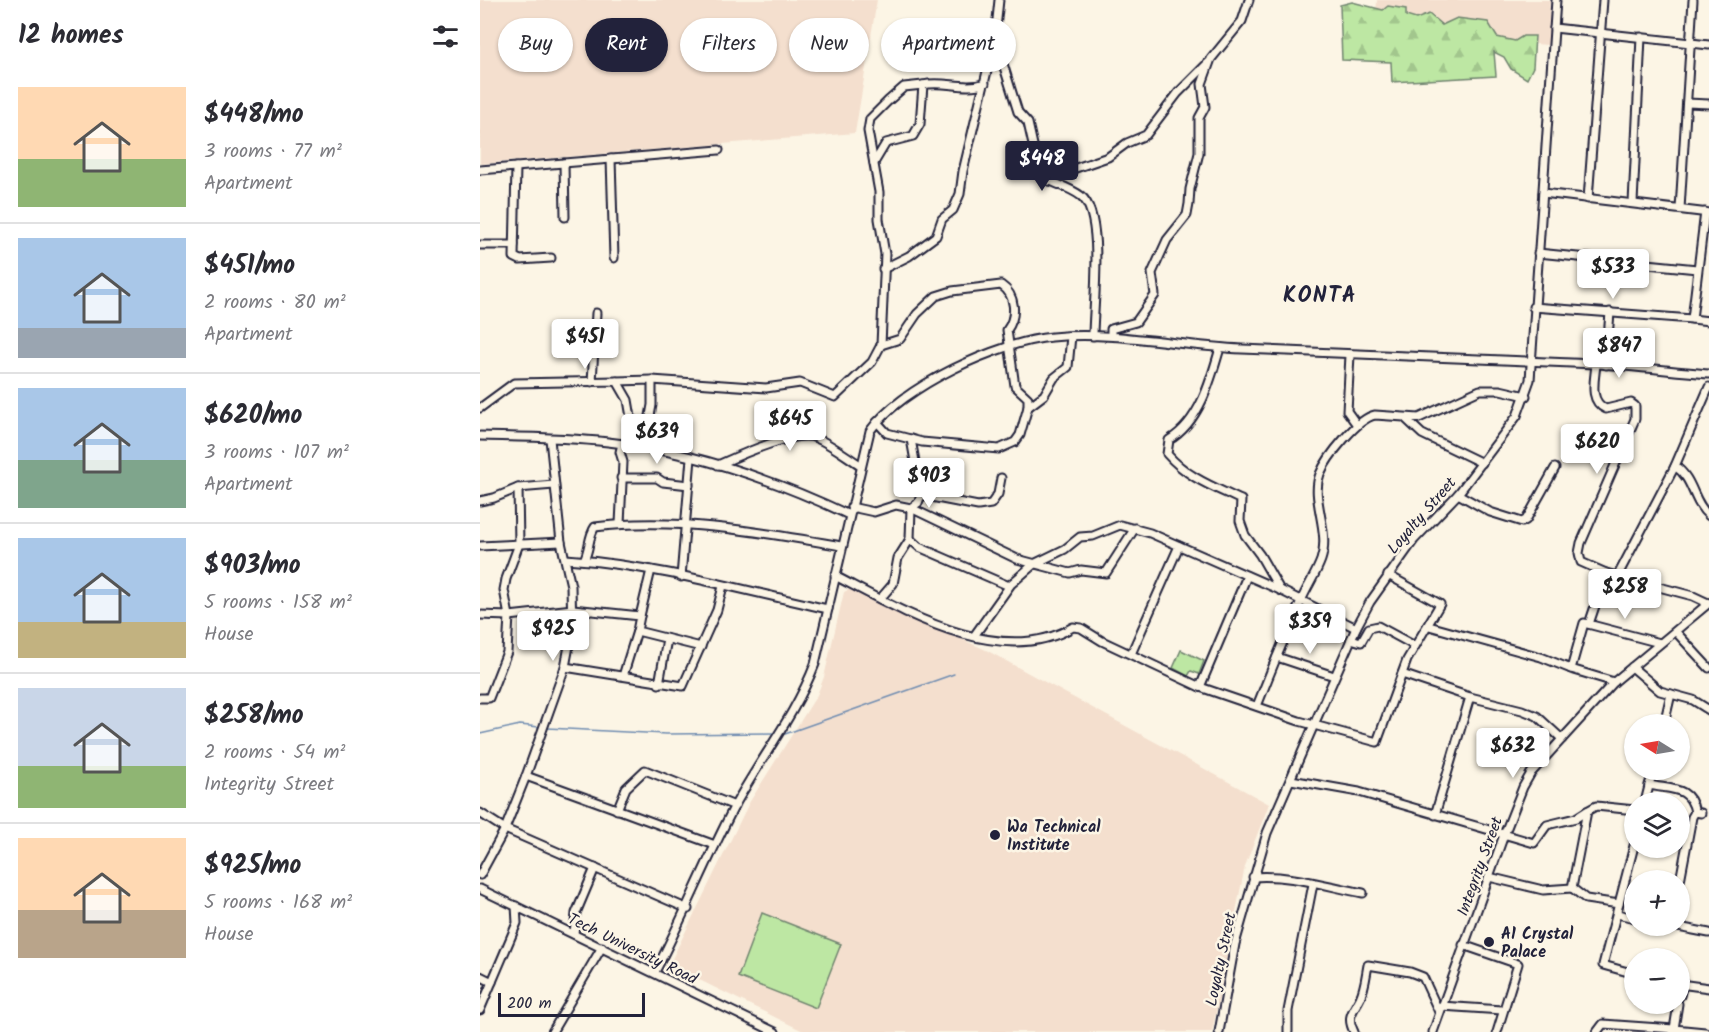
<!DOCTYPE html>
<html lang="en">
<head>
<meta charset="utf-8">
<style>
  body { margin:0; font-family:Kalam,sans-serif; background:#f2f2f3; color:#2b2b33; height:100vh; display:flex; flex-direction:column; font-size:22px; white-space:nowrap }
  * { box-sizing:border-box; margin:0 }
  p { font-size:20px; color:#7c7c81 }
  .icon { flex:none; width:33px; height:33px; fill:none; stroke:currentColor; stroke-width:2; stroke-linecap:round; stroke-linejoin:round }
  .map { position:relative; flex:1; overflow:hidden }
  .details { display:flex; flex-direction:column; background:#fff; width:480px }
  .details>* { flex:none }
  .hud { position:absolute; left:18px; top:18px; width:570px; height:54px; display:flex; gap:12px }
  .needle { width:39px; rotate:281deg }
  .buttons { position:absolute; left:1144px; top:714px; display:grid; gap:12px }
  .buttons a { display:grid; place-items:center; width:66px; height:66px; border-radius:50%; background:#fff; box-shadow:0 2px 4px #0004; font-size:30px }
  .scale { position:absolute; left:18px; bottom:15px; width:147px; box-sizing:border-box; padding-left:6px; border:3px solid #22223b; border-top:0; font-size:16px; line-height:21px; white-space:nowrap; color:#22223b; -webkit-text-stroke:4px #fcf5e5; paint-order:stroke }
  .price { position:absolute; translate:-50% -51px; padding:0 14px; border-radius:6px; background:#fff; color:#222; font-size:20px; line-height:39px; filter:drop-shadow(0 2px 3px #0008) }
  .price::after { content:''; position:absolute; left:50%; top:36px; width:18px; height:14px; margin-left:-9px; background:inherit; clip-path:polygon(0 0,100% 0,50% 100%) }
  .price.on { background:#22223b; color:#fff }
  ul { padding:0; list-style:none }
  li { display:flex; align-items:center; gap:18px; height:150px; padding:0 18px }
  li+li { border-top:2px solid #e1e1e2 }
  li span { display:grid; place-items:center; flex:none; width:168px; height:120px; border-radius:0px; color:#555 }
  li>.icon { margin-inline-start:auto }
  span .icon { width:72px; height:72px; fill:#fffc; stroke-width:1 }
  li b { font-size:26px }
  h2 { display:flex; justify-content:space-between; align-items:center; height:72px; padding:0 18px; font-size:26px }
  .tag { padding:0 21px; border-radius:27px; background:#fff; box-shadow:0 2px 4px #0004; font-size:21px; line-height:54px }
  .tag.on { background:#22223b; color:#fff }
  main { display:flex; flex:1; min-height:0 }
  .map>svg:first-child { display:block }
</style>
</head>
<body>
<main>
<section class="details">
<h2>12 homes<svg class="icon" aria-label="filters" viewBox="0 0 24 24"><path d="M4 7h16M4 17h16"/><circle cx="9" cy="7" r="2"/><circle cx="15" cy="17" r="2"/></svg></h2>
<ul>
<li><span style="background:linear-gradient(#ffd9b3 60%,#8fb573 0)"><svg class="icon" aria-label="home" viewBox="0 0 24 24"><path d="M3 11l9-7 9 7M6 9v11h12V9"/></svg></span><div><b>$448/mo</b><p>3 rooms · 77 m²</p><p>Apartment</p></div></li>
<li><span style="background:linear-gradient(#a9c7e8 75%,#9aa5b1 0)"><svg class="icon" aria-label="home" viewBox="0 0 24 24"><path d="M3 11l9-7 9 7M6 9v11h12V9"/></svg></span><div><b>$451/mo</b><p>2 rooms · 80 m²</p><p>Apartment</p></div></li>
<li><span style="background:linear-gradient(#a9c7e8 60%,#7fa58c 0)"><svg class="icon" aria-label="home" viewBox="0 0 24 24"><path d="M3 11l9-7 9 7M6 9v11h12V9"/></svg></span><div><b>$620/mo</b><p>3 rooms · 107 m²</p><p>Apartment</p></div></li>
<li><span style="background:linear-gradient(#a9c7e8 70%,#c2b280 0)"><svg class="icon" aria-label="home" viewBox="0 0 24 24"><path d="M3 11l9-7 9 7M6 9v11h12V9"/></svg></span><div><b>$903/mo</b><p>5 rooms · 158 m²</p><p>House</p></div></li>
<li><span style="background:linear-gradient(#c9d6e8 65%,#8fb573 0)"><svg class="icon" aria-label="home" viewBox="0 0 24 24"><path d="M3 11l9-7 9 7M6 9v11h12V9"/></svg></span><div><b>$258/mo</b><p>2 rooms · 54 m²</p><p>Integrity Street</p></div></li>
<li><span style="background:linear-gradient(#ffd9b3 60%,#b9a48a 0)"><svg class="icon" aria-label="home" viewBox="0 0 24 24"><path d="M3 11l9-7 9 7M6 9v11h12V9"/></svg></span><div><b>$925/mo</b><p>5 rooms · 168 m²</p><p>House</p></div></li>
</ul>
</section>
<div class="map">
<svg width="1229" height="1032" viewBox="0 0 1229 1032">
  <defs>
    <pattern id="forest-firs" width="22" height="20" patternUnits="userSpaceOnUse" patternTransform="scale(1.5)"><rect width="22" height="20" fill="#bde7a3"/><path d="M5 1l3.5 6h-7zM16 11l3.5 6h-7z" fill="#a2c68d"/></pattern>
  </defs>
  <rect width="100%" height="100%" fill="#fcf5e5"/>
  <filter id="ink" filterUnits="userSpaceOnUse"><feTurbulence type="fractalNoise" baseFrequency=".0167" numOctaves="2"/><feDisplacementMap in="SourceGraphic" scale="12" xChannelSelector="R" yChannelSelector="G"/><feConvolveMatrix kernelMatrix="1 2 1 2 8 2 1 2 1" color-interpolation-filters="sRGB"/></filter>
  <g filter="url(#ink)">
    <!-- built -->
    <g fill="#f4dfce">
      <polygon points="0,0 397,0 375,133 0,164"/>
      <polygon points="897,0 1070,0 1068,45 895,31"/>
      <polygon points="370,589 506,650 789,804 765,866 732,1032 325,1032 191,966 190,963 269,803 337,695 344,677 364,592"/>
    </g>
    <!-- grass -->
    <g fill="#bde7a3" stroke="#70846f" stroke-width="1.5">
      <polygon points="701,650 724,661 719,674 711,671 708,676 693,668"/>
      <polygon points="282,913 361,944 336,1008 258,977"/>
    </g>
    <!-- forest -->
    <polygon fill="url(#forest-firs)" stroke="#70846f" stroke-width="1.5" points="872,2 903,10 908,6 926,9 926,16 936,19 949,14 962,25 977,18 1008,22 1017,37 1035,41 1043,36 1055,36 1053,67 1047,79 1031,69 1024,57 1014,52 1016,76 912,82 911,62 862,60 860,5"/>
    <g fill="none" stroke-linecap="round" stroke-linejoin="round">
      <!-- stream -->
      <g stroke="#6f8cb1" stroke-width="1.5">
        <polyline points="67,728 186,734 294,733"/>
        <polyline points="0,734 40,725 59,727"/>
        <polyline points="305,734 474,674"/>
      </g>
      <defs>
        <g id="minor">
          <polyline points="1074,28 1229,45"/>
          <path d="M515,38L538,112L548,123L560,176C572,183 590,187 601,196C625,214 613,306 613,336"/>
          <polyline points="1207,103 1229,104"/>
          <polyline points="131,159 134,258"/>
          <polyline points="84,163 85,217"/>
          <path d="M394,163L406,143L433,136L440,124L443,85C464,80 485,91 505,83"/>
          <polyline points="36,167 34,257 40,260 71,258"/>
          <polyline points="0,170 239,150"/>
          <polyline points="569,181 590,170 628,157 647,143 666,135 698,93 728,63"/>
          <polyline points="1063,193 1229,213"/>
          <polyline points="1108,199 1123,0"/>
          <polyline points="1153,203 1161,37"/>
          <polyline points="1200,209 1213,0"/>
          <polyline points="1225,212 1212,319 1229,321"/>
          <polyline points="0,245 34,245"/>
          <polyline points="1058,253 1217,269"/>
          <polyline points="403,269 429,256 456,236 462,219 473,210 480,194 483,171 515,38 519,0"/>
          <polyline points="1053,307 1212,319"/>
          <polyline points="631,335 631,329 656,322 675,295 672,273 687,240 707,215 709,204 710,189 719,153 719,118 725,107 722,84 731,59 762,21 769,0"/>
          <polyline points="401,345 405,254 399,219 399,192 388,131 390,119 408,101 424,87 443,85"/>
          <path d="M740,348C731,380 719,423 689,440L687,454C708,478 734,487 761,500L760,521L765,535L780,555L800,590"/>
          <polyline points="870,355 867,411 877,425"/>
          <path d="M1116,364C1115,379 1108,401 1126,409L1151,403L1155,406V419L1101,543L1099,553L1101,562L1126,573L1213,596L1228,603"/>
          <polyline points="1126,365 1130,312"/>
          <path d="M137,381L172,380L286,388L320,383L355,397L392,362L401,345L420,339L437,314L456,296L472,291L521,285C536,295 537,316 527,330L535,386L548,398V407"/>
          <polyline points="112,382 116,313"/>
          <polyline points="0,408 34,383 137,381 148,400 156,446"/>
          <polyline points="926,419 942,434 1002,463"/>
          <polyline points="397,422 407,433 442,442 519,449 535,442 540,435 548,407 564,395 574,378 588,367 591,336"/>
          <polyline points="155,434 168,427 172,405 172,380"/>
          <path d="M0,436C43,437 86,437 128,442C212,451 293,479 369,515"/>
          <polyline points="431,439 441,495"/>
          <path d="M238,465C258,456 316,429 336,438C351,444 366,456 380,465"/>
          <path d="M1195,466C1214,479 1212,501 1229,516"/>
          <polyline points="141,478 177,478 183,482 209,485"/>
          <polyline points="978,494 1010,512 1042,522 1046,520 1075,468"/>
          <polyline points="0,501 14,498 38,488 74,485"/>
          <polyline points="371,507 394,512 416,505 431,508 537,559 590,573 601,570 626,573 655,528"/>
          <polyline points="140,524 143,462 140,452 142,444"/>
          <polyline points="430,539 439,547 529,586"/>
          <polyline points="0,546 81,542"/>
          <path d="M86,559C175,565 262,590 348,609"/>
          <path d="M104,560C110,549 108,537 115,527C198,517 281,532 362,546"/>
          <polyline points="1138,575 1195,466 1229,387"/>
          <path d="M355,576C421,610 520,670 593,627L601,628L622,641L720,687L819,721L897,742L927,660L960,604L908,575"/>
          <polyline points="201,577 211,458"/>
          <polyline points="400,599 413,584 418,558 430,539 431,508 438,503 441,495 498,506 511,504 518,494 521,478"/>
          <polyline points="0,615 29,616 93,609 160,616 157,631 221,647"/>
          <polyline points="160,616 171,570"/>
          <polyline points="1109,624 1126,573"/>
          <polyline points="949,626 1061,657 1091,669"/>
          <polyline points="1196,632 1229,668"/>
          <polyline points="494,636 531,584 554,564 585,549 600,537 613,536 640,525 670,533 800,590 876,628"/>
          <polyline points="871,639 881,642 889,628 898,626 935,646"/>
          <polyline points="651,654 699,546"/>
          <polyline points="797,657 854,676"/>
          <polyline points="85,667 203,686 237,610 243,586"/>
          <polyline points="1152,667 1180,691 1213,700 1229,710"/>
          <polyline points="922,674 990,697 1042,710 1057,716 1082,739"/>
          <polyline points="143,676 157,631"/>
          <polyline points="1134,682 1091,669 1104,623 1180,643"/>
          <polyline points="179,684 187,639"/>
          <polyline points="720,687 767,576"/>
          <polyline points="0,698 9,698 27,652 29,616 24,590 26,579 39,544 38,488"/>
          <path d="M777,706C791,671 805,635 821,601C827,587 836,574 841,560C851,531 830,499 840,474C847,457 878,418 895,415L939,418L1000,390H1020L1046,396"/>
          <polyline points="1184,724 1191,694"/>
          <polyline points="46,776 235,845"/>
          <polyline points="811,780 879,792 1054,843 1067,825 1096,818 1107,811"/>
          <path d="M1169,785C1192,790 1210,786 1215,812"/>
          <polyline points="1165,802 1173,770"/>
          <polyline points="137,810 146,788 165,770 255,806"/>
          <polyline points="0,813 25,829 208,909"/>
          <polyline points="955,815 990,697"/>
          <polyline points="1155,842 1123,965 1155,974"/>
          <polyline points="0,875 25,829 46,776 85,667 92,630 91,586 81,542 70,439"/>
          <path d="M773,877C810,874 846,886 883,893"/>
          <polyline points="1009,877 1063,890 1092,888"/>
          <polyline points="1200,881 1212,817 1215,812 1221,813"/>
          <polyline points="1092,888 1107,811 1116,806 1155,810"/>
          <polyline points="1092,888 1106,899 1139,904"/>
          <polyline points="0,889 295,1032"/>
          <polyline points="1137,914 1155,918"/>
          <polyline points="1193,926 1229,933"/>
          <polyline points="94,934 96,913 115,868"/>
          <polyline points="983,945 1038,964 1017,1032"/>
          <path d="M175,972C203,918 226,861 254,807C280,759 315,716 335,664L390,431C423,386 518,342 572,337C636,331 698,346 762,349C880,355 998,358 1116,364C1154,366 1191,371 1229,374"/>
          <polyline points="0,976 12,982"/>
          <polyline points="1200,984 1229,988"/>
          <polyline points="1200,996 1203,984"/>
          <polyline points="1198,1004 1194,1029 1225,1032"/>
          <polyline points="961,1006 1022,1010"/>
          <polyline points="0,1010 37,923 36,906"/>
          <polyline points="72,1032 122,947"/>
          <polyline points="739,1032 755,944 787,833 876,628 890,602 934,540 978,494 1037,416 1050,380 1076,0"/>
          <polyline points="808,1032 808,1011 833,884"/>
          <path d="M874,1032C866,1016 873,1012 880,998C885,988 886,975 888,965L930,972L943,977L959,1012"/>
          <polyline points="953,1032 1024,835 1043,787 1051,773 1134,682 1229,603"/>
          <polyline points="1117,1032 1123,1024 1194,1029 1193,1032"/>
        </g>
      </defs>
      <!-- minor casing -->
      <use href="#minor" stroke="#22223b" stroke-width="11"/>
      <!-- minor -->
      <use href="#minor" stroke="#fcf5e5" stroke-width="7"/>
    </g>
  </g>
  <!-- markers -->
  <g fill="#22223b" stroke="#fcf5e5" stroke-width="2">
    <circle cx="515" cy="835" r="6"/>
    <circle cx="1009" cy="942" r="6"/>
  </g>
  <g text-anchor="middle" stroke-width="5" stroke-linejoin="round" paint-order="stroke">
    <!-- street labels -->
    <g font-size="16" fill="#22223b" stroke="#fcf5e5">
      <text transform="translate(941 515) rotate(-49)" y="6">Loyalty Street</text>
      <text transform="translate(999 866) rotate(-70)" y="6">Integrity Street</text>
      <text transform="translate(153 948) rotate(26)" y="6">Tech University Road</text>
      <text transform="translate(740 959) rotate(-78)" y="6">Loyalty Street</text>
    </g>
    <!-- poi labels -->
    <g font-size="16" font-weight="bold" fill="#22223b" stroke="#fcf5e5" text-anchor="start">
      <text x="527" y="832">Wa Technical<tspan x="527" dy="18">Institute</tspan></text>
      <text x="1021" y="939">A1 Crystal<tspan x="1021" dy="18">Palace</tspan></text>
    </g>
    <!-- district labels -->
    <g font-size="22" font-weight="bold" letter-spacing="1.5" fill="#22223b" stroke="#fcf5e5">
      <text x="840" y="302">KONTA</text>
    </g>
  </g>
</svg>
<div class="buttons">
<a><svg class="needle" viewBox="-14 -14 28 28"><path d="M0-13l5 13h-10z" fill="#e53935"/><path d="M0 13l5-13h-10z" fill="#7c7c81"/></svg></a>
<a><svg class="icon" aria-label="layers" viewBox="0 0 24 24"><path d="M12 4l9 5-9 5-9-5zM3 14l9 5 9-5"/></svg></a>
<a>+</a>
<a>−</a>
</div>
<div class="scale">200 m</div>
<b class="price on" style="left:562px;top:192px">$448</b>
<b class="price" style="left:1133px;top:300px">$533</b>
<b class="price" style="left:105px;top:370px">$451</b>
<b class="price" style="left:1139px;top:379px">$847</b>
<b class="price" style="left:310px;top:452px">$645</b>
<b class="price" style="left:177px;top:465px">$639</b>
<b class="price" style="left:1117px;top:475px">$620</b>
<b class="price" style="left:449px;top:509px">$903</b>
<b class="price" style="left:1145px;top:620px">$258</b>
<b class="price" style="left:830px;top:655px">$359</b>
<b class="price" style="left:73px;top:662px">$925</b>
<b class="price" style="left:1033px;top:779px">$632</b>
<div class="hud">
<a class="tag">Buy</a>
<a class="tag on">Rent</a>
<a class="tag">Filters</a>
<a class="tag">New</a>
<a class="tag">Apartment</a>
</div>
</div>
</main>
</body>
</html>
